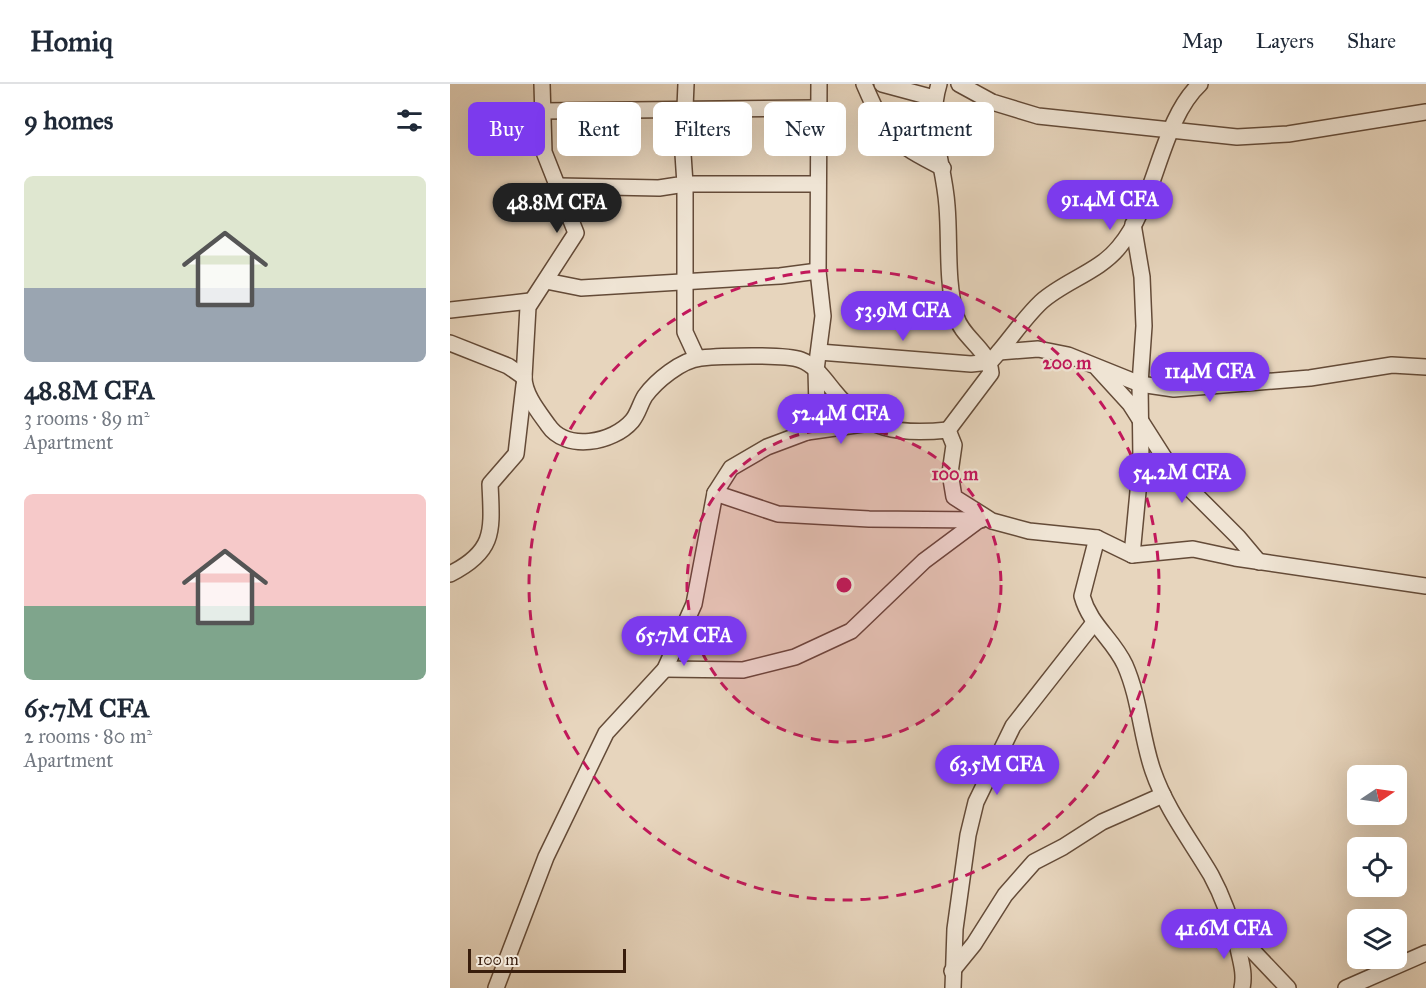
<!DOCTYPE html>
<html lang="en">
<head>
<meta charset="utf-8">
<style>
  body { margin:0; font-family:"IM FELL Great Primer",serif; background:#f2f2f3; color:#1f2937; height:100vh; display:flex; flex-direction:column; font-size:22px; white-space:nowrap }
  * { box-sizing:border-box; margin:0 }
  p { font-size:20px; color:#747a83 }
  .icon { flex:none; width:33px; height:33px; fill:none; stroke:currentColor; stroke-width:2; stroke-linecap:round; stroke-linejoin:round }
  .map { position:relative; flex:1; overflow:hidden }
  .sheet { display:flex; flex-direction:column; background:#fff; width:450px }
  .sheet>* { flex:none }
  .top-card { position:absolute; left:18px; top:18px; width:570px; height:54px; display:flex; gap:12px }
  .needle { width:39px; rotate:77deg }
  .tools { position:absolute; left:897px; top:681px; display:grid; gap:12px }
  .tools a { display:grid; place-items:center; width:60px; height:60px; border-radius:9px; background:#fff; box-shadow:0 6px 24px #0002; font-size:30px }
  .scale { position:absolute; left:18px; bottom:15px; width:158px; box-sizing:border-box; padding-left:6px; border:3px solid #381d0c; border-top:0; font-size:16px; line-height:21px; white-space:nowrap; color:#381d0c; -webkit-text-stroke:4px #efe4d4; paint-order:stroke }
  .price { position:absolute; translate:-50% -51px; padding:0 14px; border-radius:21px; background:#7c3aed; color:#fff; font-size:20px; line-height:39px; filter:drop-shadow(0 2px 3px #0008) }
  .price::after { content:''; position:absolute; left:50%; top:36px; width:18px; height:14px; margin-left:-9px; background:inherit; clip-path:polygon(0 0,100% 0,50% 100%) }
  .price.on { background:#222; color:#fff }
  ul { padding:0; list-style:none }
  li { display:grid; align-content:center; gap:12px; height:318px; padding:0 24px }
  li span { display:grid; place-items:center; height:186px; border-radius:9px; color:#555 }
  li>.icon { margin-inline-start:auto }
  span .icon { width:108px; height:108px; fill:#fffc; stroke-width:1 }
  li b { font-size:26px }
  h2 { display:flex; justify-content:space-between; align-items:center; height:72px; padding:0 24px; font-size:26px }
  .tag { padding:0 21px; border-radius:9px; background:#fff; box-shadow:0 6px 24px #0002; font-size:21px; line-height:54px }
  .tag.on { background:#7c3aed; color:#fff }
  header { display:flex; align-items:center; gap:36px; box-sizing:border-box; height:84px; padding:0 30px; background:#fff; border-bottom:2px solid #e0e1e3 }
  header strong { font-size:28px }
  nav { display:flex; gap:33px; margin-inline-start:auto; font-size:21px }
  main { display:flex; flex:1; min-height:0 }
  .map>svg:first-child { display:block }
</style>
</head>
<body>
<header>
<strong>Homiq</strong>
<nav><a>Map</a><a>Layers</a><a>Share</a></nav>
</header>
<main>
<section class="sheet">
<h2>9 homes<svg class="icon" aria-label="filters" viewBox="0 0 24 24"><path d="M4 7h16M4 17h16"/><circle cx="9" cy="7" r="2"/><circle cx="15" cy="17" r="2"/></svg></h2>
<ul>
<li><span style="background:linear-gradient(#dfe7d0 60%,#9aa5b1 0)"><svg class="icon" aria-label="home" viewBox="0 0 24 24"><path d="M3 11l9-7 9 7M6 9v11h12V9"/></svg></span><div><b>48.8M CFA</b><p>3 rooms · 89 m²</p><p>Apartment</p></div></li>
<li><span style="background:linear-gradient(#f6c9c9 60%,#7fa58c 0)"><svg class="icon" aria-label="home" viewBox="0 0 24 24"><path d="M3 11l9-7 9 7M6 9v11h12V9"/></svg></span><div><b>65.7M CFA</b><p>2 rooms · 80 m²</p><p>Apartment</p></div></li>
</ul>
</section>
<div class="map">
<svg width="976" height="904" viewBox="0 0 976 904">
  <rect width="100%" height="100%" fill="#e7d5bd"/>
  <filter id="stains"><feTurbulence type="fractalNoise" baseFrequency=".00333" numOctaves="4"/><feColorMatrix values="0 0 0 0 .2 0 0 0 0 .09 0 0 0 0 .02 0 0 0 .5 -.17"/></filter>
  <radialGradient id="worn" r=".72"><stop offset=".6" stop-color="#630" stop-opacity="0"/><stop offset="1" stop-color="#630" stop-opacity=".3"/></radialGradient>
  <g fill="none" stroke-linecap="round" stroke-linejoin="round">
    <defs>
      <g id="minor">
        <path d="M414,0C437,53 442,58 493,84"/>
        <polyline points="432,0 484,14"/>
        <path d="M489,0C476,43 494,78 497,122C500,158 496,197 506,232C512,254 539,265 541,289L498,346"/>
        <polyline points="509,0 542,18 588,32 787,53 838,50 976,28"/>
        <polyline points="93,27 368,24"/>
        <polyline points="109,102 209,104 235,100 233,70 236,0"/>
        <polyline points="96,197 131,204 330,192 368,187"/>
        <polyline points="0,226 80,217"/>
        <path d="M0,259L58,282L74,293C74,310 88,327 98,341C116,368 163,359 182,337C188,330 190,320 195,312C206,297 231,276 251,274C269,272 335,270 351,276C365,281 375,296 384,307C416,347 449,351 498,346L504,361L500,389L504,413L542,437L579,447L647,454L682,471L743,465L785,474L976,502"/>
        <path d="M369,268L521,280L540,278C558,259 572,236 591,218C614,197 649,188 669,163C706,120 710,37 750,0"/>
        <polyline points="549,268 588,265 618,271 690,300 724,305 860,294 942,281 976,283"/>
        <polyline points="247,274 235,248 235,100 367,100"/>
        <polyline points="648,285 680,320 724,389 788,453 809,478"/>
        <polyline points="74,293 78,223 126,149 94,68 92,0"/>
        <polyline points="357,348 420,339"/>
        <polyline points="265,409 328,430 419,435 531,436"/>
        <path d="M647,454L632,512C640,541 663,555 675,581C690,615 691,653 703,687C716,725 741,757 761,791C773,813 782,839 788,864C791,878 795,890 792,904"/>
        <polyline points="682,471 691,376 690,300 694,242 692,193 683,140"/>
        <path d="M0,490C46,467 42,446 40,400L66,370L74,301"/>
        <polyline points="215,585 293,586 345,573 401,547 474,477 529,436"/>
        <polyline points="784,847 838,904"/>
        <polyline points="502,887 524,860 555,811 584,778 613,763 652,738 713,711"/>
        <polyline points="46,904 96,773 156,649 215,585 244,520 265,409 281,384 317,363 357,348 367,323 366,286 373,232 368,187 369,0"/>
        <polyline points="503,904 505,845 518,751 526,718 563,642 643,540"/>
        <polyline points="896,904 976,869"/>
      </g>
    </defs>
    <!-- minor casing -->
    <use href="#minor" stroke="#644b38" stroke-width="18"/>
    <!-- minor -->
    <use href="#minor" stroke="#efe4d4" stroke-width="15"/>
  </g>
  <!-- distance rings -->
  <circle cx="394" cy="501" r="157" fill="#c2185b" fill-opacity=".12"/>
  <g fill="none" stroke="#c2185b" stroke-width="3" stroke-dasharray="10 8">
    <circle cx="394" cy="501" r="157"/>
    <circle cx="394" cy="501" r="315"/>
  </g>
  <circle cx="394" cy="501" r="9" fill="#c2185b" stroke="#efe4d4" stroke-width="3"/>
  <g font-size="18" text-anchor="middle" font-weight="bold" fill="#c2185b" stroke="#efe4d4" stroke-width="4.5" stroke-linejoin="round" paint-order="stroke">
    <text x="617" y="285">200 m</text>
    <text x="505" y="396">100 m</text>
  </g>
  <rect width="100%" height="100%" filter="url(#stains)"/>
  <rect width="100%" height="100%" fill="url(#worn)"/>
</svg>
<div class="tools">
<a><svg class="needle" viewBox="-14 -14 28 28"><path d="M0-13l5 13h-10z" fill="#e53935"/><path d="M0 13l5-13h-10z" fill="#747a83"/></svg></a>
<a><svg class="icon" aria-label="locate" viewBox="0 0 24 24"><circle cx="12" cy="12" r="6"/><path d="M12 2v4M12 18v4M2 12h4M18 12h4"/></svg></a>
<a><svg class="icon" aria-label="layers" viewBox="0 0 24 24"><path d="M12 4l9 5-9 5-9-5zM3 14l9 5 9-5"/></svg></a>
</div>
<div class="scale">100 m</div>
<b class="price" style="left:660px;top:147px">91.4M CFA</b>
<b class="price on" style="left:107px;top:150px">48.8M CFA</b>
<b class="price" style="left:453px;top:258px">53.9M CFA</b>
<b class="price" style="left:760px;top:319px">114M CFA</b>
<b class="price" style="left:391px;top:361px">52.4M CFA</b>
<b class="price" style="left:732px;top:420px">54.2M CFA</b>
<b class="price" style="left:234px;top:583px">65.7M CFA</b>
<b class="price" style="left:547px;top:712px">63.5M CFA</b>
<b class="price" style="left:774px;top:876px">41.6M CFA</b>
<div class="top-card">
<a class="tag on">Buy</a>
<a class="tag">Rent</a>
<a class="tag">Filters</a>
<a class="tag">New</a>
<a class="tag">Apartment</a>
</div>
</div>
</main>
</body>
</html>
